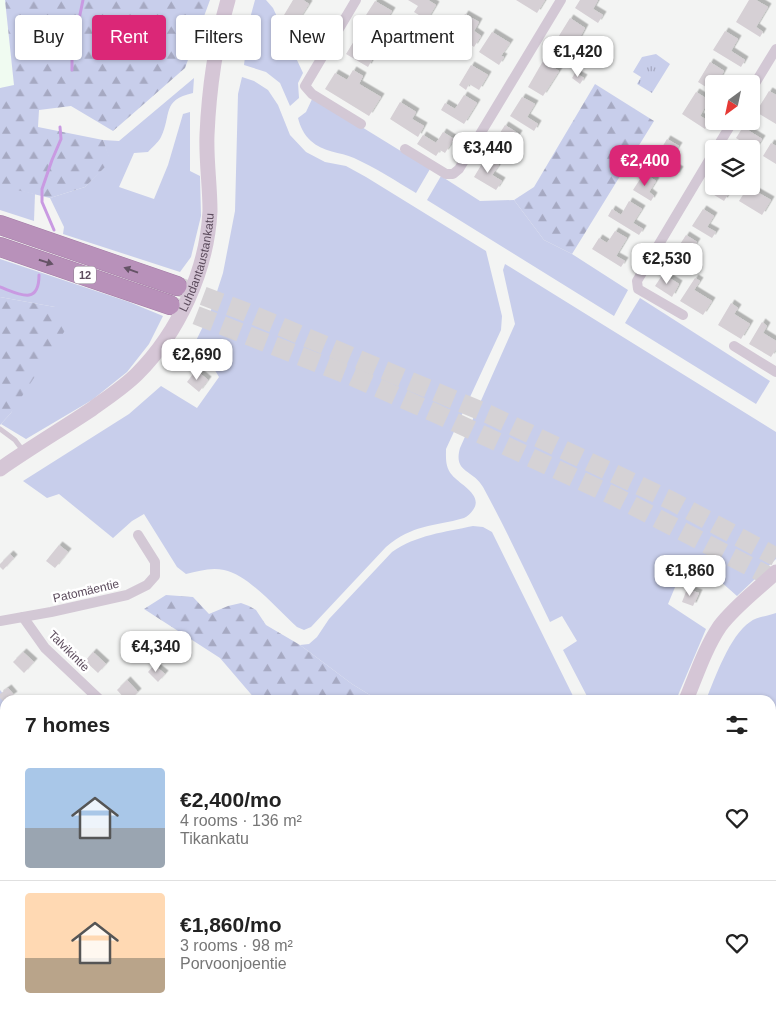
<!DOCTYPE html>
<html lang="en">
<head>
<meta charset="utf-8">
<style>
  body { margin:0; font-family:Arial,sans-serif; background:#f2f2f2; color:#222; height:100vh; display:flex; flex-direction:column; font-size:19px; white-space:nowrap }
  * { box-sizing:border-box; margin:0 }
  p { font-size:16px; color:#767676 }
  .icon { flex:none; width:28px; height:28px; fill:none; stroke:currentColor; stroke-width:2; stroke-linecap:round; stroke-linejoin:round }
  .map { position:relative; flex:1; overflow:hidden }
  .panel { position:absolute; left:0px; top:695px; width:776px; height:320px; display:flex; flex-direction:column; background:#fff; border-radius:15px 15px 0 0; box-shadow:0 1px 4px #0004 }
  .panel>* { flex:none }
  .banner { position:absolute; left:15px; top:15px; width:500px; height:45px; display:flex; gap:10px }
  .needle { width:32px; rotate:213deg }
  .fabs { position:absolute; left:705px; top:75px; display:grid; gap:10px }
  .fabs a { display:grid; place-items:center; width:55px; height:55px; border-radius:5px; background:#fff; box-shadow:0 1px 4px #0004; font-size:25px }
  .price { position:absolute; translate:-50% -42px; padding:0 11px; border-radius:10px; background:#fff; color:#222; font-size:16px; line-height:32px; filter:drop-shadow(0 1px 2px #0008) }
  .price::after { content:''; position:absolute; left:50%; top:30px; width:15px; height:11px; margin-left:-8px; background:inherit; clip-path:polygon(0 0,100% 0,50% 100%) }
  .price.on { background:#db2777; color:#fff }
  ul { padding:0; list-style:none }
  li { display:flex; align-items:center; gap:15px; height:125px; padding:0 25px }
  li+li { border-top:1px solid #e0e0e0 }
  li span { display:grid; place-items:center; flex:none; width:140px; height:100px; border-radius:5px; color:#555 }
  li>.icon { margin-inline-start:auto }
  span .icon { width:60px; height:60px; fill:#fffc; stroke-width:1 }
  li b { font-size:21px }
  h2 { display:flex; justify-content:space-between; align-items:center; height:60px; padding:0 25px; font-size:21px }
  .tag { padding:0 18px; border-radius:5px; background:#fff; box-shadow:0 1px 4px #0004; font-size:18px; line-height:45px }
  .tag.on { background:#db2777; color:#fff }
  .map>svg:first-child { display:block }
</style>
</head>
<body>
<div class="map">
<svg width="776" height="1015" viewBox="0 0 776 1015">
  <defs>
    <pattern id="forest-firs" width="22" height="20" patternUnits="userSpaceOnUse" patternTransform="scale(1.25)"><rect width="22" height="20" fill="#c8ceeb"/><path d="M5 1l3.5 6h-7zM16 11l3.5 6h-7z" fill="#a6a9c2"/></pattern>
    <pattern id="park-tufts" width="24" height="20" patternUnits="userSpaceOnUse" patternTransform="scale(1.25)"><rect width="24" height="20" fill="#c8ceeb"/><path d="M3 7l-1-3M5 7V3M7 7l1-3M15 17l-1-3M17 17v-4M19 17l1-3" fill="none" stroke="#a6a9c2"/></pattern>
    <filter id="shadow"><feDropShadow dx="3.5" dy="-3.5" stdDeviation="0" flood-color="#0004"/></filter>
  </defs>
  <rect width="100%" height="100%" fill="#f3f4f3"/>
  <!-- commercial -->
  <polygon fill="#f0fbf1" points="0,0 5,0 14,86 0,88"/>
  <!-- grass -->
  <g fill="#c8ceeb">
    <polygon points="255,0 266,0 273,8 303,73 298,83 299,98 290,106 280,83 266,72 244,65 249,22"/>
    <path d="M242,77L254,81L268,90L278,105L290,135L306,152L325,162L346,166L366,177L486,251L502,316L501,330L446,449C446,458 445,467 452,475C459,484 484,495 473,510C470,514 468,516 464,518C433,527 413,524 386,547L311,627L304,630L297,627C278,610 249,575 224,570C211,567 199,571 186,574L177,567L144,514L132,521L113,538L59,494L47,498L23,481L129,414L161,386L197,408L219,377L213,367L191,351L211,310L223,273L235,211L238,94Z"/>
    <path d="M194,78L193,93C161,100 172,115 161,137C158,143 152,147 148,152L134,153L119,187L154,199L168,165L183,114L190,112V171L200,176L201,216L191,257L180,272L63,234L64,227L50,198L85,187L110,161L103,140L119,141Z"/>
    <path d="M313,97L430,169L416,193C396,181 376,168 354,158C340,152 323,152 311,141C304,135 300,126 298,118L306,112Z"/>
    <polygon points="441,176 480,201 514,200 544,240 572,254 628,290 614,316 427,200"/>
    <polygon points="0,185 35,194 34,221 0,210"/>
    <polygon points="0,259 129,302 163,316 149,344 127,372 92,400 26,439 1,424 11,413 55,307 0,297"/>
    <path d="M505,264L776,432V559L737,596L711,573L683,568L668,604L706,629L676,700H589L563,650L577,641L562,616L550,622C528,577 507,531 483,487C473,469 453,473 460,448L515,324L503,270Z"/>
    <polygon points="640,298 770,381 756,404 625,323"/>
    <path d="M473,526L483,527L492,532L575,700H378L352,684L300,645L309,644L317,637L329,619L392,552C416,535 445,532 473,526Z"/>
    <path d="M776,613V751L771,764V700H706C715,678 730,635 750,622C756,617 768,616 776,613Z"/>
    <polygon points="771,768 776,771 776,1015 735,1015 728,1010 771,1010"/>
    <polygon points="284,1010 426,1010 422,1015 248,1015 252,1012"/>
  </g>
  <!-- forest -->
  <g fill="url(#forest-firs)">
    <polygon points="5,0 210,0 185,68 113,131 71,106 39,110 38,127 103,140 111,161 85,187 50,198 0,186 0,88 14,85"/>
    <polygon points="595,84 654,121 572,254 544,240 514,200 534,187"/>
    <polygon points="0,297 55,307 66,329 11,413 0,425"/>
    <polygon points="166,595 193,597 209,614 228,606 241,603 249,606 256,610 266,625 300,645 352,684 378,700 256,700 220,658 144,609"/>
    <polygon points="0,690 8,700 5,700 5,828 0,821"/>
    <polygon points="118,1010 228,1010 232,1015 121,1015"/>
  </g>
  <!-- park -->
  <polygon fill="url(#park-tufts)" points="656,54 670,64 652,93 637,84 641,77 633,72 642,57"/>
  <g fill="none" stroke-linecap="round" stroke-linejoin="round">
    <!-- stream -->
    <g stroke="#c99ae2" stroke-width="3">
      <polyline points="72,70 72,44 77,29 83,0"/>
      <polyline points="54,230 42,202 42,189 52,160 61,139 60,127"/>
      <path d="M0,287C19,294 39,306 39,275"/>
    </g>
  </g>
  <!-- building -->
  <g fill="#d6d0d5" filter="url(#shadow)">
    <polygon points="293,0 303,0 309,4 298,21 309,28 305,35 290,26 294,21 284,15"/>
    <polygon points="408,0 428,0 436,5 427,20 414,12 418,6"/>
    <polygon points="516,0 545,0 537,13"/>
    <polygon points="580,0 598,0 593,9 603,15 598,23 575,8"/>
    <polygon points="749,0 756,0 768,7 756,27 763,32 760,37 736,22"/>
    <polygon points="375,1 392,11 376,37 369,33 363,42 377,51 368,67 346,54 362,28 359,26"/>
    <polygon points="465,14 479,22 474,31 481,36 474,47 467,42 468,39 455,31"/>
    <polygon points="570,18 585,28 578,41 587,47 582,54 557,39"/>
    <polygon points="725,31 738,39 731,51 745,60 741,67 713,50"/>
    <polygon points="492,32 510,43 501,56 504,57 499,65 479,52"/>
    <polygon points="543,61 559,71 543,96 528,87"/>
    <polygon points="710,62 724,71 718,82 721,84 714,84 714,92 698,82"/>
    <polygon points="471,65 488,75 479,90 469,84 466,90 459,85"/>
    <polygon points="353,70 363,76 359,84 381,97 369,116 325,89 335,73 347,80"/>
    <polygon points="575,73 584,78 580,84 572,78"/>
    <polygon points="769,91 776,95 776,124 756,112"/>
    <polygon points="696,92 709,100 700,116 709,121 705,129 682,114"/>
    <polygon points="464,95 477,103 464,124 441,110 445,103 455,109"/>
    <polygon points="522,97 535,104 527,117 538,124 534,131 510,116"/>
    <polygon points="400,102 416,112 412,119 424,126 418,137 390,119"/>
    <polygon points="505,125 519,134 510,148 517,153 513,160 491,147"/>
    <polygon points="743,127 762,139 755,150 736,138"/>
    <polygon points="443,132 454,139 445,153 440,150 436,156 417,144 423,135 436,143"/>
    <polygon points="667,139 679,146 668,163 680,170 676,176 653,162"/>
    <polygon points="771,143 776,146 776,164 763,156"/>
    <polygon points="486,157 499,165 492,175 502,181 496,190 474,177"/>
    <polygon points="644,173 656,181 649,192 654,196 651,201 633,190"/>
    <polygon points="715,186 733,186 724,201 711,193"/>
    <polygon points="748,187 771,200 762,215 739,201"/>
    <polygon points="629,201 642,209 633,223 643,229 639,235 608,216 612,209 621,215"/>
    <polygon points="703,209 714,216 707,227 716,232 712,238 692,226"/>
    <polygon points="615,231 627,238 616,256 625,261 621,267 592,249 599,238 607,243"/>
    <polygon points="686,235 697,242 686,259 675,252"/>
    <polygon points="663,274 679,284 672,297 655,286"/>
    <polygon points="695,278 700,281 694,290 712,301 703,315 680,301"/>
    <polygon points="731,303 738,308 734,314 750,324 741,339 718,325"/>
    <polygon points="762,322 767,326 763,333 776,341 776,349 771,357 749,344"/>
    <polygon points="196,370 208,380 199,392 187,382"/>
    <polygon points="59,545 68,552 55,568 46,561"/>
    <polygon points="10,554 14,558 3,570 0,567 0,564"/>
    <polygon points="687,589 699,593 693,606 682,602"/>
    <polygon points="134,637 139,642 131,649 126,643"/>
    <polygon points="23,652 34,662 24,673 13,662"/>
    <polygon points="93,652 106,664 98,673 85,661"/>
    <polygon points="154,665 165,674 158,682 148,672"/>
    <polygon points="127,680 138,692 130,700 126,700 117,690"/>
    <polygon points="8,688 14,695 4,702 0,698 0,694"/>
    <polygon points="443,1010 471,1010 478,1015 443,1015 441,1013"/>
  </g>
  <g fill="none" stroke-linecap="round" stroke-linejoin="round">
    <!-- highway-tunnel -->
    <g stroke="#d5d2d5" stroke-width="19" stroke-dasharray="19 9" stroke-linecap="butt">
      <polyline points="177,286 246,312 488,414 672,501 776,557"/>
      <polyline points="170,305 351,376 435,413 616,497 776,580"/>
    </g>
    <defs>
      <g id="highway">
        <polyline points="0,225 177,286"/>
        <polyline points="0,247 170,305"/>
      </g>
    </defs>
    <!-- highway casing -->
    <use href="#highway" stroke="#a47ca6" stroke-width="20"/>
    <!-- lane -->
    <polyline stroke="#d3c8d5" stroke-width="5" points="0,429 15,440 24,452"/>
    <!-- street -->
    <g stroke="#d3c8d5" stroke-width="10">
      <polyline points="356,0 305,86 312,94 361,124"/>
      <polyline points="751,90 776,49"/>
      <polyline points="405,149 446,174 453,174 459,169 561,0"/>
      <polyline points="716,149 733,121"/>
      <polyline points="683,315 638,289 637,281 714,152"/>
      <polyline points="734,346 776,372"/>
      <polyline points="23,617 45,648 100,700"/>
      <polyline points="0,621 51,612 127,595 147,585 155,576 155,562 138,535"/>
      <polyline points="0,993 5,1000"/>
      <polyline points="12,1010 15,1015"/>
    </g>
    <!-- secondary -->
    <g stroke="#d5c6d6" stroke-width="15">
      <path id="s1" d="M0,469C30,448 62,429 92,409C107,398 124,387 137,374C179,332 207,270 210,211C210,185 206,160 207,135C209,88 215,45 228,0"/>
      <path d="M686,700C696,676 705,648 720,626C735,606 758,589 776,572"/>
      <polyline points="771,977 776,980"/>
    </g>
    <!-- highway -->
    <use href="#highway" stroke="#b891ba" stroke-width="19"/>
  </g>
  <!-- one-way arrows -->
  <defs><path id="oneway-solid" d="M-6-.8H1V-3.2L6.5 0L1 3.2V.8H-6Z" transform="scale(1.25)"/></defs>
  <g fill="#655366">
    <use href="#oneway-solid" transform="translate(46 262) rotate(18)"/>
    <use href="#oneway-solid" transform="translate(131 270) rotate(-160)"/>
  </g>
  <g text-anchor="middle" stroke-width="5" stroke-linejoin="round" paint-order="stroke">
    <!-- shield labels -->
    <rect fill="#fff" stroke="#8d828e" stroke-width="1" x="74" y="266.5" width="22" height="17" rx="4"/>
    <g font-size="11" font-weight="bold" fill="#5c4c5d">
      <text x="85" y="279">12</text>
    </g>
    <!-- street labels -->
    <g font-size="12" fill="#5c4c5d" stroke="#fff">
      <text dy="4" stroke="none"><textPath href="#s1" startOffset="296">Luhdantaustankatu</textPath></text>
      <text transform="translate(86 591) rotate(-13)" y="4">Patomäentie</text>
      <text transform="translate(69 651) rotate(45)" y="4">Talvikintie</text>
    </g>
  </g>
</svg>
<div class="fabs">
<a><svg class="needle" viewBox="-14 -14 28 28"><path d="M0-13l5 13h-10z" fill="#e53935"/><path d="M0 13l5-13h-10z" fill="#767676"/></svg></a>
<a><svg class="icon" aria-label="layers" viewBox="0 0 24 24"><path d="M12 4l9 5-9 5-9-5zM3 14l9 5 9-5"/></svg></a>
</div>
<b class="price" style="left:578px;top:78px">€1,420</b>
<b class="price" style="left:488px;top:174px">€3,440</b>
<b class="price on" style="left:645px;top:187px">€2,400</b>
<b class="price" style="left:667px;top:285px">€2,530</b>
<b class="price" style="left:197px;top:381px">€2,690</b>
<b class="price" style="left:690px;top:597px">€1,860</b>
<b class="price" style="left:156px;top:673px">€4,340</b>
<div class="banner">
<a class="tag">Buy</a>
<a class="tag on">Rent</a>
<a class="tag">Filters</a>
<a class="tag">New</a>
<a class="tag">Apartment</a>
</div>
<section class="panel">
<h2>7 homes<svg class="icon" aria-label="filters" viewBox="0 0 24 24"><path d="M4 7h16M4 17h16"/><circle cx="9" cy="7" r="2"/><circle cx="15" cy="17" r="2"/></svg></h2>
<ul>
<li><span style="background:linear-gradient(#a9c7e8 60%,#9aa5b1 0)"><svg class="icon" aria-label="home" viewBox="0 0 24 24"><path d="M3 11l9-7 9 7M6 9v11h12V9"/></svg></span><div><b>€2,400/mo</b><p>4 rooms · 136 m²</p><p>Tikankatu</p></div><svg class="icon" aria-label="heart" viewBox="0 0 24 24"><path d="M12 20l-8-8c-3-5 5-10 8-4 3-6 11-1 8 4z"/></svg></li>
<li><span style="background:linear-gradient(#ffd9b3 65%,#b9a48a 0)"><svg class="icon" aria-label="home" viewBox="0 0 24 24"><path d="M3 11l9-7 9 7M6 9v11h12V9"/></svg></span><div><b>€1,860/mo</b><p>3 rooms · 98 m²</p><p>Porvoonjoentie</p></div><svg class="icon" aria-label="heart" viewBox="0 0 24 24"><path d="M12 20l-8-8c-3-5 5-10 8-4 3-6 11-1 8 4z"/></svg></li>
</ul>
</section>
</div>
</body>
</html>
